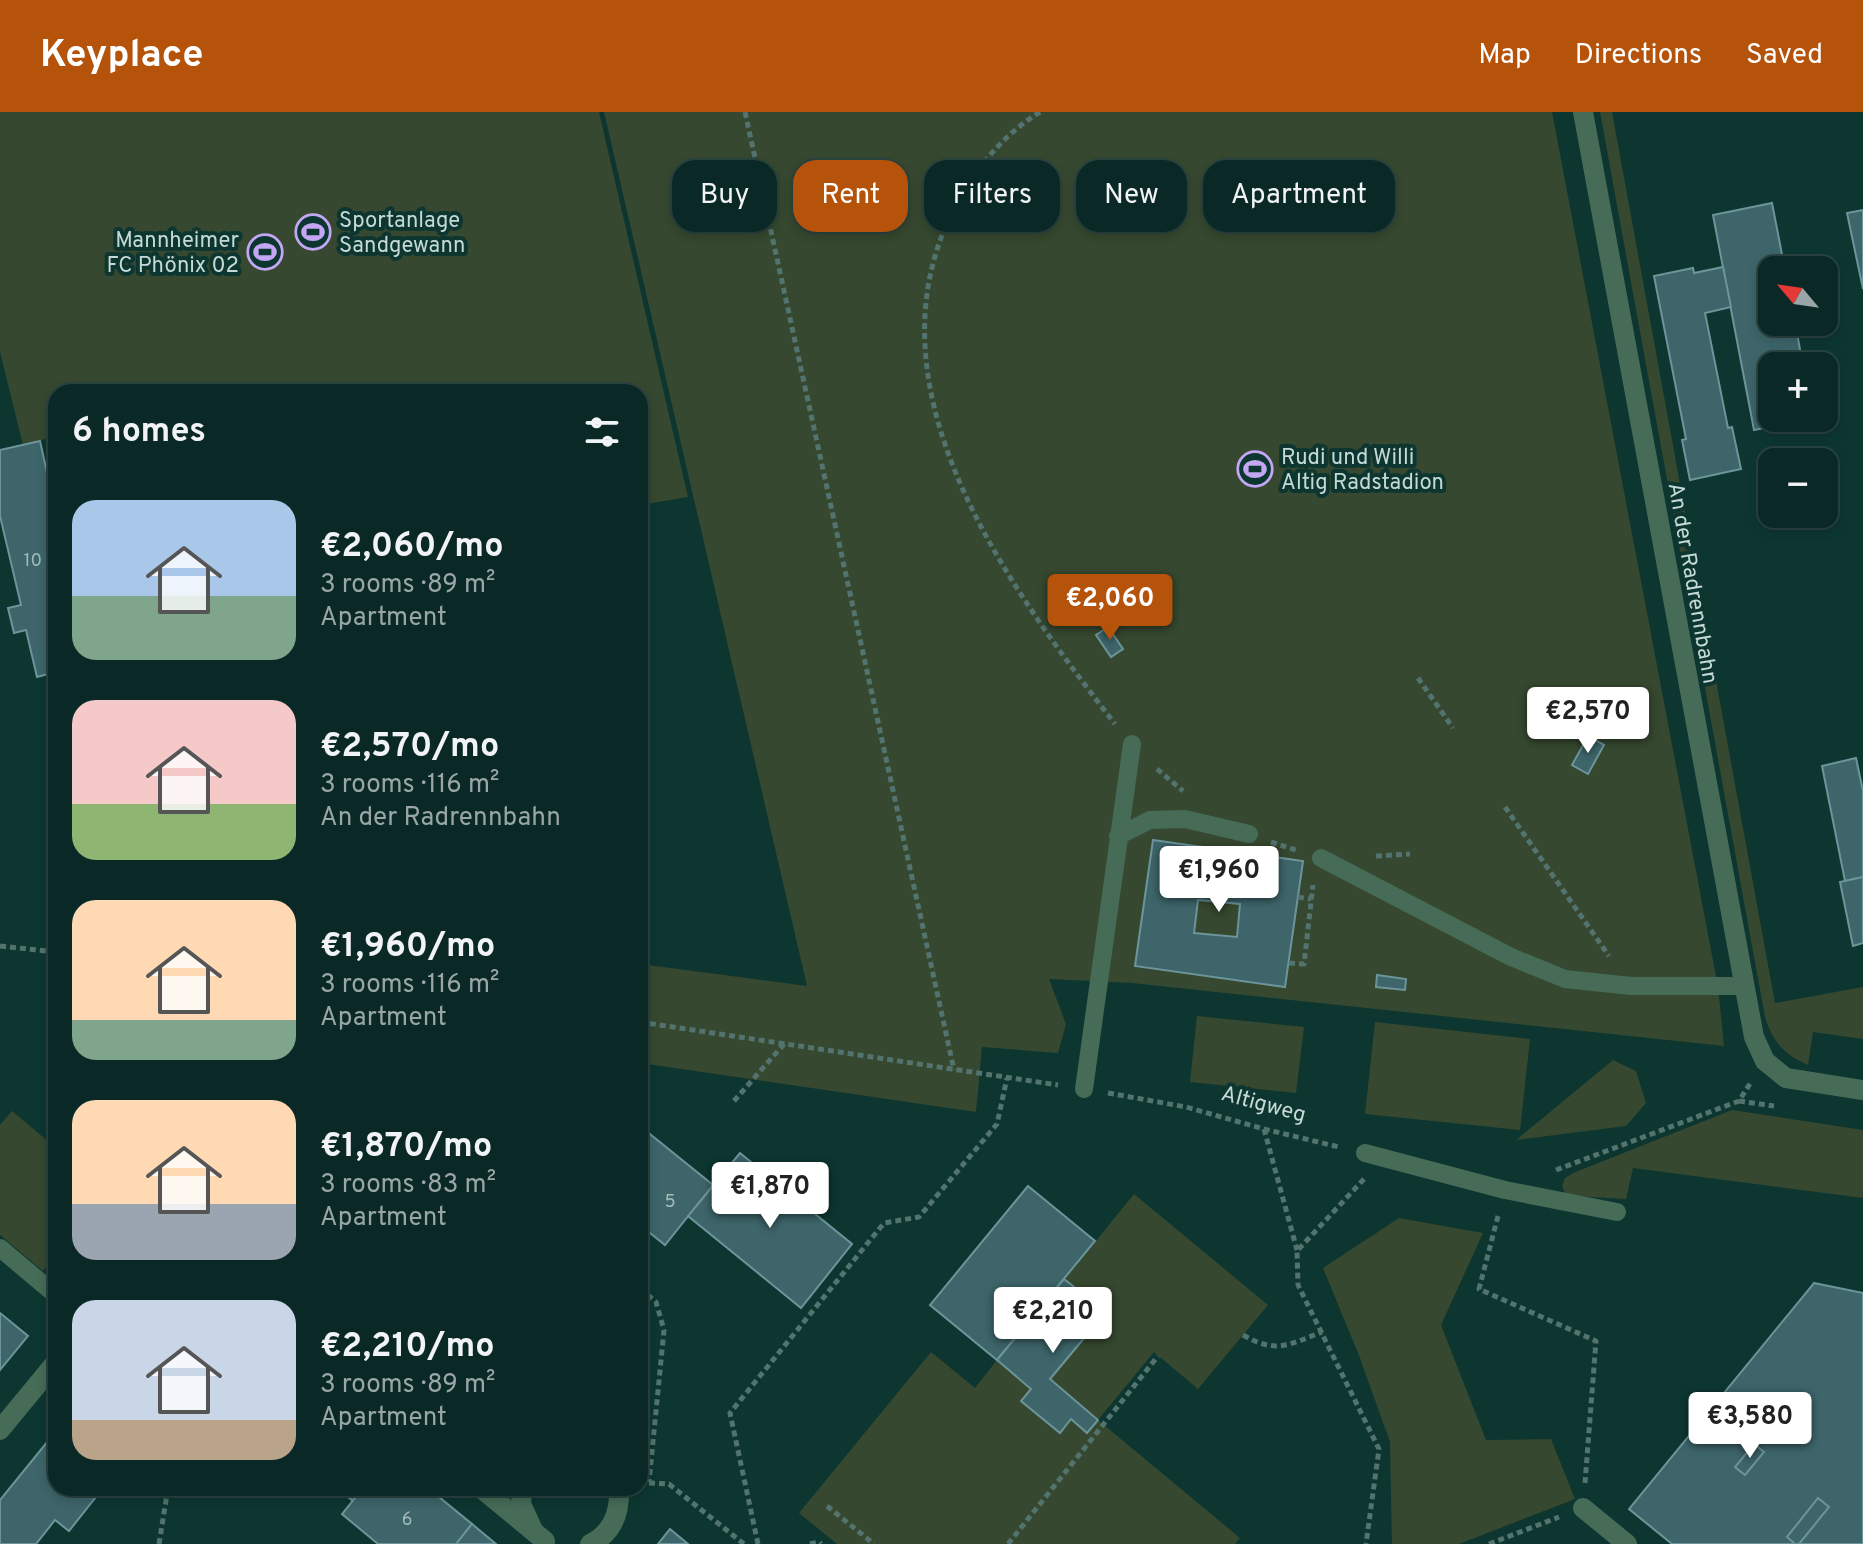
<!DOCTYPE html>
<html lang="en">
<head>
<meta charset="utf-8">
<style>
  body { margin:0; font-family:Overpass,sans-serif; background:#13302d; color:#f1f3f6; height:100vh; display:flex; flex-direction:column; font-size:30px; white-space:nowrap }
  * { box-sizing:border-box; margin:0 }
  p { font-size:26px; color:#99a6a7 }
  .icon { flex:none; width:44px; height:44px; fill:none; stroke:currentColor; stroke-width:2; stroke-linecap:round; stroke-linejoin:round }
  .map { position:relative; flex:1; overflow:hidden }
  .details { position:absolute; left:48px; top:272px; width:600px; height:1112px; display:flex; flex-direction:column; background:#0a2825; border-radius:24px; box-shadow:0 4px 12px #0003,0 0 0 2px #2a4442 }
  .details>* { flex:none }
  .banner { position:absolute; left:672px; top:48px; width:760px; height:72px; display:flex; gap:16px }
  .needle { width:52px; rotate:299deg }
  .tools { position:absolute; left:1758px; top:144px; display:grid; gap:16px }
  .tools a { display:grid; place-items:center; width:80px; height:80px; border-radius:16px; background:#0a2825; box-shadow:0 4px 12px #0003,0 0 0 2px #2a4442; font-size:40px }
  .price { position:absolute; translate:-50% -68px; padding:0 18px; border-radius:8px; background:#fff; color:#222; font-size:26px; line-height:52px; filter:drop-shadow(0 2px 4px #0008) }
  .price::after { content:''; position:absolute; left:50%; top:48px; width:24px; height:18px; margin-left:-12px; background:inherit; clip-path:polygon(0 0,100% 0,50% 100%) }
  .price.on { background:#b45309; color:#fff }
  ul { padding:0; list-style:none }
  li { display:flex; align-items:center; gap:24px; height:200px; padding:0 24px }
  li span { display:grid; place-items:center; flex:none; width:224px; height:160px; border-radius:24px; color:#555 }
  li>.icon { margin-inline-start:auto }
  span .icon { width:96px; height:96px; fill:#fffc; stroke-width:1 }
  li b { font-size:34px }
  h2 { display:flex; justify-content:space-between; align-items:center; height:96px; padding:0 24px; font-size:34px }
  .chip { padding:0 28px; border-radius:24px; background:#0a2825; box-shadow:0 4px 12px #0003,0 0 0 2px #2a4442; font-size:28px; line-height:72px }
  .chip.on { background:#b45309; color:#fff }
  header { display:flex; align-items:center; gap:48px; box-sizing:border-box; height:112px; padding:0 40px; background:#b45309; color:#fff }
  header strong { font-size:38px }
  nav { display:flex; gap:44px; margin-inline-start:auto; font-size:28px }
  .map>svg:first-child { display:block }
</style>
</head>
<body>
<header>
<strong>Keyplace</strong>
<nav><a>Map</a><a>Directions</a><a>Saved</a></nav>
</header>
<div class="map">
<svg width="1863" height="1432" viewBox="0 0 1863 1432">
  <rect width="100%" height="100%" fill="#0d3631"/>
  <!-- green -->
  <g fill="#36482f">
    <polygon points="0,0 599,0 688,385 640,393 640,280 56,280 56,324 23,333 0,240"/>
    <polygon points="604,0 1552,0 1718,875 1724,934 1132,871 1049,867 1066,912 1058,941 982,935 976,1000 640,951 640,852 807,874"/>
    <path d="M1600,0H1612L1775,891L1863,875V927L1813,920L1808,953C1784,942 1773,931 1765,905Z"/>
    <polygon points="1197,904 1304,915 1296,981 1190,970"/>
    <polygon points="1375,910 1530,927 1520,1018 1365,1002"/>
    <polygon points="1613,948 1636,959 1646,991 1626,1014 1516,1028"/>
    <polygon points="1732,998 1863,1018 1863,1086 1633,1056 1626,1087 1573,1084 1565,1081 1562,1074 1565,1066 1573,1061"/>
    <polygon points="12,999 56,1036 56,1143 43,1159 0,1123 0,1013"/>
    <polygon points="1134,1082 1268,1193 1198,1277 1154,1240 1098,1308 1240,1426 1235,1432 837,1432 799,1401 931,1240 975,1276 997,1248 1031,1277 1021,1289 1059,1320 1071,1307 1088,1320 1097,1308 1050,1267 1105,1200 1065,1167"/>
    <polygon points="1399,1106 1483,1121 1441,1213 1486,1328 1551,1327 1575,1387 1459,1432 1392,1432 1390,1330 1360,1246 1323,1156"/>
  </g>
  <!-- building -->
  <g fill="#3d656a" stroke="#6c959b" stroke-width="2" fill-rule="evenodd">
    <polygon points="1772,91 1785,158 1772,158 1772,210 1795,210 1803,254 1772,254 1772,306 1813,306 1754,318 1713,103"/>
    <polygon points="1863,98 1863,177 1847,101"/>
    <polygon points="1723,155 1731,195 1705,201 1728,316 1732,315 1741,357 1690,368 1682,328 1686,327 1654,164 1693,156 1694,161"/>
    <polygon points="40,329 56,401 56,560 37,565 26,518 14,521 8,496 21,493 0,404 0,338"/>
    <polygon points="1108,515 1123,537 1111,545 1096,523"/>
    <polygon points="1588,624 1604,633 1588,662 1572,653"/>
    <polygon points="1856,646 1863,679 1863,765 1845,769 1822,654"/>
    <path d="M1153,728L1303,749L1285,875L1135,854ZM1198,788L1240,792L1237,825L1194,821Z"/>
    <polygon points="1863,765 1863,831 1853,834 1840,770"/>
    <polygon points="1377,863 1406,867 1405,878 1376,875"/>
    <polygon points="640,1014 713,1073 665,1133 640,1113"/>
    <polygon points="740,1041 852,1132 801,1196 688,1104"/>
    <polygon points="1028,1074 1095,1129 997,1248 930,1193"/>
    <polygon points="1064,1167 1106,1200 1050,1267 1098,1308 1087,1321 1071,1307 1060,1321 1021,1289 1031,1277 997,1248"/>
    <polygon points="1814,1171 1863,1181 1863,1432 1672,1432 1629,1397"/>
    <polygon points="0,1201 28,1224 0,1258"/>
    <polygon points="56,1319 56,1376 103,1376 69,1419 55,1408 36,1432 0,1432 0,1388"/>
    <polygon points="1754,1332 1764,1340 1745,1363 1735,1355"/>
    <polygon points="337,1376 363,1376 353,1389"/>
    <polygon points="363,1376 428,1376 472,1412 456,1432 378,1432 342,1402"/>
    <polygon points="1818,1386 1829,1395 1799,1432 1795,1432 1787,1425"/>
    <polygon points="472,1412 496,1432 456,1432"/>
    <polygon points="670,1417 688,1432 658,1432"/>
  </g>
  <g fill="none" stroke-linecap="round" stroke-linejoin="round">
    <!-- path -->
    <g stroke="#52736e" stroke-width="5" stroke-dasharray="6 4" stroke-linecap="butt">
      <polyline points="745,0 954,958"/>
      <path d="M1040,0C1005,21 975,57 956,93C859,274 1008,474 1115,612"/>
      <polyline points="1418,566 1453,616"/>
      <polyline points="1157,657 1183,679"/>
      <polyline points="1505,695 1609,844"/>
      <polyline points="1271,730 1296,738"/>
      <polyline points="1376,744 1410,742"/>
      <polyline points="1298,785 1311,787"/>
      <polyline points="0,834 56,840"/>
      <polyline points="1289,851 1304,852 1313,773"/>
      <polyline points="640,910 1058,973"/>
      <polyline points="1108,981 1186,995 1264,1017 1339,1035"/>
      <polyline points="734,989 785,931"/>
      <polyline points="1739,989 1774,994"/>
      <polyline points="1264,1017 1297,1138"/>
      <polyline points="1556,1058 1739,989 1751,970"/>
      <polyline points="1364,1067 1297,1139 1298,1173 1379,1337 1366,1432"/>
      <polyline points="1498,1104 1479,1177 1596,1229 1585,1371"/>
      <polyline points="640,1176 656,1190 664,1218 649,1370"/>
      <path d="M1243,1223C1276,1242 1288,1233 1322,1220"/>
      <polyline points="649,1371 669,1372 744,1432"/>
      <polyline points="827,1394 874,1432"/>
      <polyline points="159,1432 168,1376"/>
      <polyline points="758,1432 730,1301 884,1111 919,1105 997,1012 1007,966"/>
      <polyline points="810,1432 819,1430 821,1432"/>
      <polyline points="1008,1432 1158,1244"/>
      <polyline points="1489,1432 1559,1405"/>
    </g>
    <!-- service -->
    <g stroke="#466b57" stroke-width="18">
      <polyline points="1118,724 1150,708 1185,707 1249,722"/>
      <polyline points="1321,746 1511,845 1565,867 1631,874 1744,874"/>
      <polyline points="1084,977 1132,632"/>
      <polyline points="1365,1041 1505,1078 1617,1100"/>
      <polyline points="0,1136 56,1183"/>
    </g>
    <!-- pedestrian -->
    <g stroke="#466b57" stroke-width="20">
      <polyline points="481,1376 545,1429"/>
      <polyline points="522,1376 521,1392 532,1416"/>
      <polyline points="1583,1396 1627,1432"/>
      <path d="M590,1432C613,1421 620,1400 619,1376"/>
    </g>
    <!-- minor -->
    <g stroke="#466b57" stroke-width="20">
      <polyline points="1583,0 1754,925 1765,949 1786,966 1863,978"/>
      <polyline points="0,1318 56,1250"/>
    </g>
  </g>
  <!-- icons -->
  <defs>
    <symbol id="stadium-ring" viewBox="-11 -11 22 22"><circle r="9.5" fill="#0d3631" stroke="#c3a7f2" stroke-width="1.5"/><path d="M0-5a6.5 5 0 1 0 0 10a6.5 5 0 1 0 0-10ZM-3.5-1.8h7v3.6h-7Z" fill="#c3a7f2"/></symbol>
  </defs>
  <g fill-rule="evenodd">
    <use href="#stadium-ring" x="293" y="100" width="40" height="40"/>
    <use href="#stadium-ring" x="245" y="120" width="40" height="40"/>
    <use href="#stadium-ring" x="1235" y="337" width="40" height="40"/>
  </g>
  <g text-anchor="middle" stroke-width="8" stroke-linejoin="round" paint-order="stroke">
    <!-- number labels -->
    <g font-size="18" fill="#a3bcbb">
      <text x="33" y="454">10</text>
      <text x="670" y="1095">5</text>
      <text x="407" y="1413">6</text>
    </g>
    <!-- poi labels -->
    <g font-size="22" fill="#c5d9d6" stroke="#0d3631" text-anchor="start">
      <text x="339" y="115">Sportanlage<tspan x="339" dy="25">Sandgewann</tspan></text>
      <text x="239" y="135" text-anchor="end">Mannheimer<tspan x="239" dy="25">FC Phönix 02</tspan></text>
      <text x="1281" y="352">Rudi und Willi<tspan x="1281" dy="25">Altig Radstadion</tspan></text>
    </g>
    <!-- street labels -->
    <g font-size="22" fill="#c5d9d6" stroke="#0d3631">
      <text transform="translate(1694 471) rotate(80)" y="8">An der Radrennbahn</text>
      <text transform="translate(1264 991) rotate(15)" y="8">Altigweg</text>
    </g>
  </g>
</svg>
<div class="tools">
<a><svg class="needle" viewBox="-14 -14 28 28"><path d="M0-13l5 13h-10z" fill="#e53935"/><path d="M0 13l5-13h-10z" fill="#99a6a7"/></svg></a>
<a>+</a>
<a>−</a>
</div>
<b class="price on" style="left:1110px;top:530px">€2,060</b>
<b class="price" style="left:1588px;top:643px">€2,570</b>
<b class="price" style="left:1219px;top:802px">€1,960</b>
<b class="price" style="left:770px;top:1118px">€1,870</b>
<b class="price" style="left:1053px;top:1243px">€2,210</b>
<b class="price" style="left:1750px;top:1348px">€3,580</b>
<div class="banner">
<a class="chip">Buy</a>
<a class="chip on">Rent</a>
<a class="chip">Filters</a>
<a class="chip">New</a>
<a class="chip">Apartment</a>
</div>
<section class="details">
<h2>6 homes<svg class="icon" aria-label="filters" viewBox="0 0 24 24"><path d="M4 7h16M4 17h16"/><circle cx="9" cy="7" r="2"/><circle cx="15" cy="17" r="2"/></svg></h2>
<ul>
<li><span style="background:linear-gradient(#a9c7e8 60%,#7fa58c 0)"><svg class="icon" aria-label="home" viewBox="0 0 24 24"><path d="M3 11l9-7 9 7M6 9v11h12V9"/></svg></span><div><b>€2,060/mo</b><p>3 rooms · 89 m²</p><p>Apartment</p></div></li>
<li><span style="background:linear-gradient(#f6c9c9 65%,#8fb573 0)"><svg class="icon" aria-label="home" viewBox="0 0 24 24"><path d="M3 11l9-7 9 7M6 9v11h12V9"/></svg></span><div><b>€2,570/mo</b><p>3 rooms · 116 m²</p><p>An der Radrennbahn</p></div></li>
<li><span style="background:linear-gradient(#ffd9b3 75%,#7fa58c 0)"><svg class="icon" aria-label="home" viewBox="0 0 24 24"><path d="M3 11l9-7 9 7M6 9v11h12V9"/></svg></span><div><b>€1,960/mo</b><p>3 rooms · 116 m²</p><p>Apartment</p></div></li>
<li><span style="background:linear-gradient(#ffd9b3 65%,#9aa5b1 0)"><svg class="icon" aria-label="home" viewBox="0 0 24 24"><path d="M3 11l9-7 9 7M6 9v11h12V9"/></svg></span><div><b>€1,870/mo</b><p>3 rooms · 83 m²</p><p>Apartment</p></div></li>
<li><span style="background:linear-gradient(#c9d6e8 75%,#b9a48a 0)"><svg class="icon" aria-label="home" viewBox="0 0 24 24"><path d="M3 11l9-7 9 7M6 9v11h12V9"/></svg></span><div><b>€2,210/mo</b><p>3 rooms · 89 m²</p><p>Apartment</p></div></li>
</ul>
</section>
</div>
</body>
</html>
